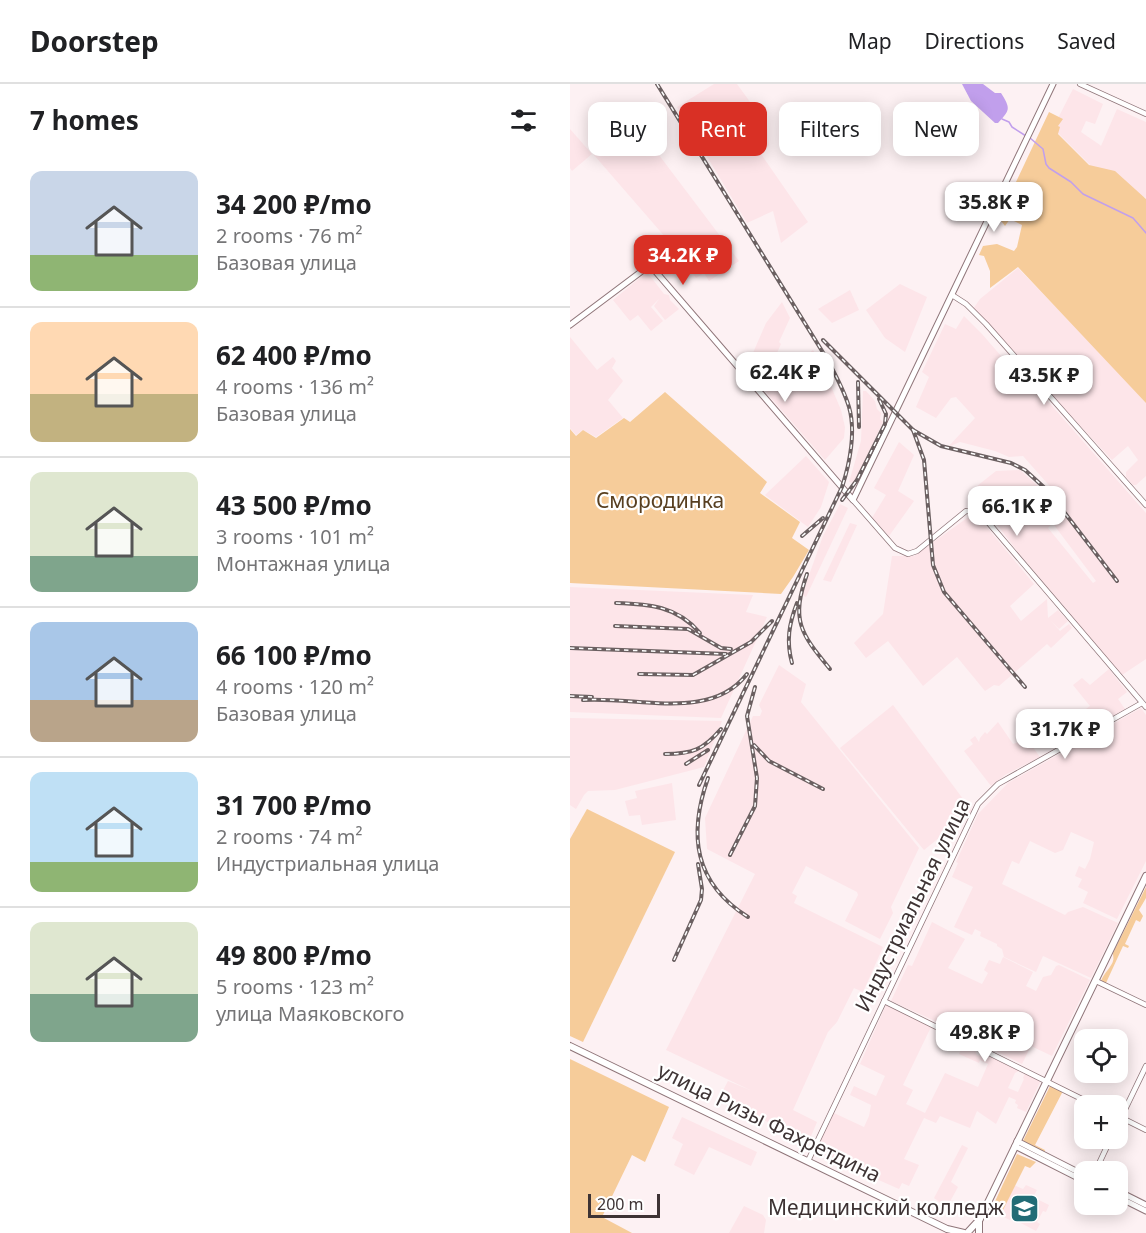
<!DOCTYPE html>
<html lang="en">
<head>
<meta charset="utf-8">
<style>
  body { margin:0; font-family:"Noto Sans",sans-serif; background:#f6f6f6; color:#202124; height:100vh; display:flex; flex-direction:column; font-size:22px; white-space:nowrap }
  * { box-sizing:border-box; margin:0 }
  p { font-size:20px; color:#757577 }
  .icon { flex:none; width:33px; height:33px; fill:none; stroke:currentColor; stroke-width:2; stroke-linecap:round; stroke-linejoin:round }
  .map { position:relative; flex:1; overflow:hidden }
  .panel { display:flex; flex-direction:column; background:#fff; width:570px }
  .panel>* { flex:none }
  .top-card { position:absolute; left:18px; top:18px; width:468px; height:54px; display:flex; gap:12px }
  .fabs { position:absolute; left:504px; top:945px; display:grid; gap:12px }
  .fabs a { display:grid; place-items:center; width:54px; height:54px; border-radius:12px; background:#fff; box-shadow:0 3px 15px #0003; font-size:30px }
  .scale { position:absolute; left:18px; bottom:15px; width:72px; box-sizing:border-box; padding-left:6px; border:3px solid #3e3334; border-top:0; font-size:16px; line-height:21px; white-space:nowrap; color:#3e3334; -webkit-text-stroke:4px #fff; paint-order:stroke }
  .price { position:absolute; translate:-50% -51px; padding:0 14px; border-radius:12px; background:#fff; color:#222; font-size:20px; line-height:39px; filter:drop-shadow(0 2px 3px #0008) }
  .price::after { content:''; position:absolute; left:50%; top:36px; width:18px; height:14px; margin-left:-9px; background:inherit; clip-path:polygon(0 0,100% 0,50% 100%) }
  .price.on { background:#d93025; color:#fff }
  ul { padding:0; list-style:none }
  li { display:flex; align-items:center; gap:18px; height:150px; padding:0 30px }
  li+li { border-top:2px solid #e0e0e0 }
  li span { display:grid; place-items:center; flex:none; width:168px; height:120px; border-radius:12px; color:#555 }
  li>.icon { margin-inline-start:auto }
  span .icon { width:72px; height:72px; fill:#fffc; stroke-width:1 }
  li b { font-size:26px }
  h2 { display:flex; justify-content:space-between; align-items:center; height:72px; padding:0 30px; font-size:26px }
  .tag { padding:0 21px; border-radius:12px; background:#fff; box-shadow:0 3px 15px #0003; font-size:21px; line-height:54px }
  .tag.on { background:#d93025; color:#fff }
  header { display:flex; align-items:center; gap:36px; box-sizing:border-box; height:84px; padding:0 30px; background:#fff; border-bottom:2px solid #e0e0e0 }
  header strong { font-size:28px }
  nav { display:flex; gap:33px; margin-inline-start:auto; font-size:21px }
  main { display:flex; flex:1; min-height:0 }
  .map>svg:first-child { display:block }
</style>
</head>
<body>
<header>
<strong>Doorstep</strong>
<nav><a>Map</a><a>Directions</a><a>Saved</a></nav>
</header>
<main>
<section class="panel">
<h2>7 homes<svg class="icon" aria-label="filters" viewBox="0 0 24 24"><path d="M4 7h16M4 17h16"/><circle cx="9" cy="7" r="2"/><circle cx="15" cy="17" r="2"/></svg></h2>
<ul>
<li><span style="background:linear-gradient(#c9d6e8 70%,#8fb573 0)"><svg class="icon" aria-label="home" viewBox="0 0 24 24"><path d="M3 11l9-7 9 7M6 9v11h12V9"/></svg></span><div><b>34 200 ₽/mo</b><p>2 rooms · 76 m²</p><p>Базовая улица</p></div></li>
<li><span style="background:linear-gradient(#ffd9b3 60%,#c2b280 0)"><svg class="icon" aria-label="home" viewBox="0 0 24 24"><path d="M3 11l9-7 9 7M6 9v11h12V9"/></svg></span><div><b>62 400 ₽/mo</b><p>4 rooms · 136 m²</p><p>Базовая улица</p></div></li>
<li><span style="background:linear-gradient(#dfe7d0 70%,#7fa58c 0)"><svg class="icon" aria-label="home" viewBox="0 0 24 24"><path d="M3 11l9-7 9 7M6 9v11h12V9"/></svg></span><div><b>43 500 ₽/mo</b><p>3 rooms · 101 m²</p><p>Монтажная улица</p></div></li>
<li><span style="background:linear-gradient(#a9c7e8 65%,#b9a48a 0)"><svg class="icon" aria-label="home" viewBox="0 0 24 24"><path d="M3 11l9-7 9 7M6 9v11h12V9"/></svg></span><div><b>66 100 ₽/mo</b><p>4 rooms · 120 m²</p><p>Базовая улица</p></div></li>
<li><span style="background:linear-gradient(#bfe0f5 75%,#8fb573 0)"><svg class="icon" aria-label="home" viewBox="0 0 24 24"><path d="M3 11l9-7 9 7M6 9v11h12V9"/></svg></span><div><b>31 700 ₽/mo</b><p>2 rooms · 74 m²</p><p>Индустриальная улица</p></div></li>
<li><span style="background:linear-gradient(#dfe7d0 60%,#7fa58c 0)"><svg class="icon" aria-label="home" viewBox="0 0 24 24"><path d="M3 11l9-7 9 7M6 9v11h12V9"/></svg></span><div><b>49 800 ₽/mo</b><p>5 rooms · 123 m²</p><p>улица Маяковского</p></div></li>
</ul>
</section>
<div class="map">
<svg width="576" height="1149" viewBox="0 0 576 1149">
  <rect width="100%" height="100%" fill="#fdf1f3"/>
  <!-- built -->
  <g fill="#fde5e9">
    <polygon points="144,0 167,0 197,41 199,61 191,70 238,138 211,159 203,127 177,139 107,23"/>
    <polygon points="503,5 533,20 525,40 516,37 511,48 530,61 531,62 547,25 576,38 576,114 518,88 520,81 483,44"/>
    <polygon points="64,38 169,177 139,197 134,189 126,194 103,162 24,71"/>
    <polygon points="0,45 22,70 2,87 0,84"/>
    <polygon points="448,184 576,316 576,392 566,401 563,401 556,393 556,388 568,376 558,362 542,376 460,288 464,284 461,280 457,284 403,225 410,215"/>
    <polygon points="77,188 94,210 99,211 100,216 109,225 95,236 84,222 89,215 81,223 93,237 81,247 68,231 60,237 43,216"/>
    <polygon points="330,200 357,213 335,268 315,254 296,226"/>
    <polygon points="280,206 289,226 262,239 248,225"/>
    <polygon points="212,218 220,234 209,258 211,260 201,282 189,300 176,285 196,239"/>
    <polygon points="394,232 412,250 465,311 469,307 576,429 576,575 552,591 448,468 405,412 402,406 426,387 450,386 479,412 485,436 478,444 523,499 526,497 484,441 495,431 495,414 492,416 453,372 439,373 425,367 390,358 378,363 405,334 386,313 381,314 366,334 346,323 359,293 352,288 375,240 386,245"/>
    <polygon points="0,253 27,286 43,273 46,277 42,284 53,297 38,316 53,334 26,353 13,346 6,351 0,344"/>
    <polygon points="243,266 255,288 271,326 275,343 274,354 255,376 194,306"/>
    <polygon points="293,307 296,307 305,317 307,325 311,329 310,335 313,338 284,399 279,398 291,357"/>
    <polygon points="329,358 344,371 328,407 344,417 319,452 302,434 316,411 304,404"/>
    <polygon points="236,372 259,398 251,423 238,443 195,411"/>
    <polygon points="270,420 278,424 236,513 232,511 243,480 253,452"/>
    <polygon points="406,430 464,500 440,522 451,537 477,515 478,534 488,526 498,537 489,545 481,537 490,547 499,540 502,544 481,564 477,560 429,602 424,601 415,607 387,573 353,602 318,557 296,574 284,559 313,530 322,472 344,472 397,434"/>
    <polygon points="280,439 287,441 261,498 253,496"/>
    <polygon points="0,503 183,511 176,528 197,533 151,634 0,628"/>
    <polygon points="209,581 236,600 231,618 349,764 321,823 323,829 310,855 275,837 288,811 287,808 236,782 222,809 227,812 224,819 313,863 293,908 284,904 267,938 258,948 223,1026 247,1038 239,1057 185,1032 184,1034 176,1031 177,1027 149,1014 158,997 180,1006 96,966 185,790 137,765 135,734 183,632 190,632 192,627 189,621"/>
    <polygon points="539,585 557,608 548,615 555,625 512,649 501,636 520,622 503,601 512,594 520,601"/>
    <polygon points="323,621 402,727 354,766 270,664"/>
    <polygon points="571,624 576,631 576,777 547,835 513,819 518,808 508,803 512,795 505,792 509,782 515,785 520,775 524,758 501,748 493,766 485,769 460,757 449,780 442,777 432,800 495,831 498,828 513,823 548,839 521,894 473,872 466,888 434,873 432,865 427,862 427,860 410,852 411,848 405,845 402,851 384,843 403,803 382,793 388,779 386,778 408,730 438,699"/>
    <polygon points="0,634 152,637 134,683 45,706 18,707 14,711 6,725 0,721"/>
    <polygon points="428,638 443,660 457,655 470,673 435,691 421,702 394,667 403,660 400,656 405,652 409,658 410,654 415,648 417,650"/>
    <polygon points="102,699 106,736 72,741 70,731 59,732 55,717 67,714 65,707"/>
    <polygon points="362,838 395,855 378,884 412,900 418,889 414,886 419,876 430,880 433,873 463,888 456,902 466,907 473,893 481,891 486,882 489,881 520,896 482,972 461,962 452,980 427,968 437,944 413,934 410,940 407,939 403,944 383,934 378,943 321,917 338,881 342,882"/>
    <polygon points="316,921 361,943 333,1001 343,1006 336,1020 355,1029 375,989 408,1003 418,980 410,976 409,979 389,970 394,958 403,963 407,971 411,972 417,970 450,986 445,989 438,1004 448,1008 454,995 453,994 455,989 471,996 456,1028 447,1024 448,1021 445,1019 446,1016 439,1013 426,1040 407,1027 400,1044 370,1032 366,1039 354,1034 334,1075 349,1081 339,1102 332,1099 329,1105 245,1068 264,1029 294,1043 299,1032 301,1021 280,1011 284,1002 306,1012 315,992 290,980"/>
    <polygon points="112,1033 187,1068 181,1082 139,1063 124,1091 104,1081 113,1060 102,1054"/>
    <polygon points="392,1061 398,1064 381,1098 388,1103 377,1123 364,1114"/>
    <polygon points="444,1101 453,1105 456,1101 467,1106 463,1113 479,1121 476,1128 473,1127 467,1138 470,1140 466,1147 441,1134 440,1136 429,1131"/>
    <polygon points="174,1122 193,1131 196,1136 194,1149 159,1149"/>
  </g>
  <!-- green -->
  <g fill="#f6cc9a">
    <polygon points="479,28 493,35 488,42 490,43 488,50 519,81 545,87 576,115 576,319 448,183 420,204 420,187 414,172 409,171 413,162 427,160 444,167 447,163 452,141 440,135 435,142 429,134"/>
    <polygon points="95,308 197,398 190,409 230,438 222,454 239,466 223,493 211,510 0,499 0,345 6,352 13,346 26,354 54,334 60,338"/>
    <polygon points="17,725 105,768 13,958 0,952 0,755"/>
    <path d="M576,803V814L569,826L573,832L570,838L566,836L555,860L559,862L558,864L553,862L536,899L531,897C534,889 542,882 543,877C544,875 543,872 543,869Z"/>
    <polygon points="0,975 99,1023 75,1078 62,1071 32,1133 62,1149 0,1149"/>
    <polygon points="480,1002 493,1007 465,1061 475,1066 474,1069 461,1062 461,1060 459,1061 453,1057"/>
    <polygon points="447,1070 466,1078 460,1084 455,1082 431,1130 421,1126"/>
  </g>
  <!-- water -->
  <path fill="#c19fec" d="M392,0H413L425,9H431C441,25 440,26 428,39H425L401,17Z"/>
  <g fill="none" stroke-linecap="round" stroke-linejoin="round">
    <!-- stream -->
    <g stroke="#c19fec" stroke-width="1.5">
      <polyline points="432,35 439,38 442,43 456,52"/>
      <polyline points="460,54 473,65 476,80 479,84 501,98 513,110 563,134 576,149"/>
    </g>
    <defs>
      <g id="tertiary">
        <polyline points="510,0 576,30"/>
        <polyline points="382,211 396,220 416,240 576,421"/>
        <polyline points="283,416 325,464 338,470 347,467 396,427 406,427 411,430 576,623"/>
        <polyline points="526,897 576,921"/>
        <polyline points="314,917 526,1022"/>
        <polyline points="548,1032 576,1046"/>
        <polyline points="548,1040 576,982"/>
        <polyline points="238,1077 408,720 428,700 572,619"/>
        <polyline points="525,1088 541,1054"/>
      </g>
      <g id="secondary">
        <polyline points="0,241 80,181 283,416 483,0"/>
        <polyline points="447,1057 514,1091"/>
        <polyline points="445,1062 514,1097"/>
        <polyline points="548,1107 576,1121"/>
        <polyline points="548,1113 576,1127"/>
      </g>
      <g id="primary">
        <polyline points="0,962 377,1145 394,1149"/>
        <polyline points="398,1148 410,1135 576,792"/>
        <polyline points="409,1149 409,1136"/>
      </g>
    </defs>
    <!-- tertiary casing -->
    <use href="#tertiary" stroke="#8f7579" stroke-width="6"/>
    <!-- secondary casing -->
    <use href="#secondary" stroke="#8f7579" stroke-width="7"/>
    <!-- primary casing -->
    <use href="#primary" stroke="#8f7579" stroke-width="8"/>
    <!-- tertiary -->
    <use href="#tertiary" stroke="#fff" stroke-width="4.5"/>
    <!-- secondary -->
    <use href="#secondary" stroke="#fff" stroke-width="5"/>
    <!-- primary -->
    <use href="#primary" stroke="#fff" stroke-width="6"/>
    <defs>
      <g id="rail">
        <path d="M87,0L257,275C265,290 274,306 279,323C286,347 280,379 272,403L129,701"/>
        <polyline points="253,256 343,346 354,376 363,481 374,508 455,603"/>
        <polyline points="288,298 289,343"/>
        <polyline points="343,346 371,362 441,379 455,386 478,407 547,497"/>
        <polyline points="272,416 287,396 315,340 316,330 309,315"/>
        <polyline points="232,452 253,434"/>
        <path d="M237,490C221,536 230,549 260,585"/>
        <path d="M46,519C79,520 107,522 130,549"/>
        <polyline points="45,542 118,545 151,564 161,565"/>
        <polyline points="0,564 156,570"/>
        <path d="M222,579C216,557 219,540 227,519"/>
        <polyline points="69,590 123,591 181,558 202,537"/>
        <polyline points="0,612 22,613"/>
        <path d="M13,616C67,612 140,638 177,590"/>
        <polyline points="184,661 199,677 253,705"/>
        <path d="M95,670C122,670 133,666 151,645"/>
        <polyline points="116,680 138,666"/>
        <path d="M138,694C118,751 124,799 178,833"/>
        <polyline points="160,771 185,722 187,694 177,632 185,603"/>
        <polyline points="104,876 131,816 132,805 128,780"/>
      </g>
    </defs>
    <!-- rail casing -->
    <use href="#rail" stroke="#6b6061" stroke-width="4"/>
    <!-- rail -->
    <use href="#rail" stroke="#fff" stroke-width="1.5" stroke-dasharray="4.5" stroke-linecap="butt"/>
  </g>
  <!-- icons -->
  <defs>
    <symbol id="university-square" viewBox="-11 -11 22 22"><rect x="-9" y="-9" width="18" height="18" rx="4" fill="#226c76" stroke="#fff"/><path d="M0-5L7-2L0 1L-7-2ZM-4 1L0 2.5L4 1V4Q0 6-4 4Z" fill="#fff"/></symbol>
  </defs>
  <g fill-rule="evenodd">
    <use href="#university-square" x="438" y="1108" width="33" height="33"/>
  </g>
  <g text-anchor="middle" stroke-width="4.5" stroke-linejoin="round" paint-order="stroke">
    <!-- park labels -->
    <g font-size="21" fill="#583f20" stroke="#fff">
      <text x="90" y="424">Смородинка</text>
    </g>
    <!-- street labels -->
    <g font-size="21" fill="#3e3334" stroke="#fff">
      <text transform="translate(343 821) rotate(-64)" y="7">Индустриальная улица</text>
      <text transform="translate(199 1039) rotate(26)" y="7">улица Ризы Фахретдина</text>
    </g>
    <!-- poi labels -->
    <g font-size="21" fill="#3e3334" stroke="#fff" text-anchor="end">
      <text x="434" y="1131">Медицинский колледж</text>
    </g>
  </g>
</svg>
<div class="fabs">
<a><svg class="icon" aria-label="locate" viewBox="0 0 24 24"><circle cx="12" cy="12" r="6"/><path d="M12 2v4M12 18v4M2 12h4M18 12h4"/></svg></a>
<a>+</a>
<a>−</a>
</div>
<div class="scale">200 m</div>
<b class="price" style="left:424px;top:149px">35.8K ₽</b>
<b class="price on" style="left:113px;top:202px">34.2K ₽</b>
<b class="price" style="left:215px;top:319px">62.4K ₽</b>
<b class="price" style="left:474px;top:322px">43.5K ₽</b>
<b class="price" style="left:447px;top:453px">66.1K ₽</b>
<b class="price" style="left:495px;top:676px">31.7K ₽</b>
<b class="price" style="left:415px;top:979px">49.8K ₽</b>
<div class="top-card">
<a class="tag">Buy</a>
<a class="tag on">Rent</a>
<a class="tag">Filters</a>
<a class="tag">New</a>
</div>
</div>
</main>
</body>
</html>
